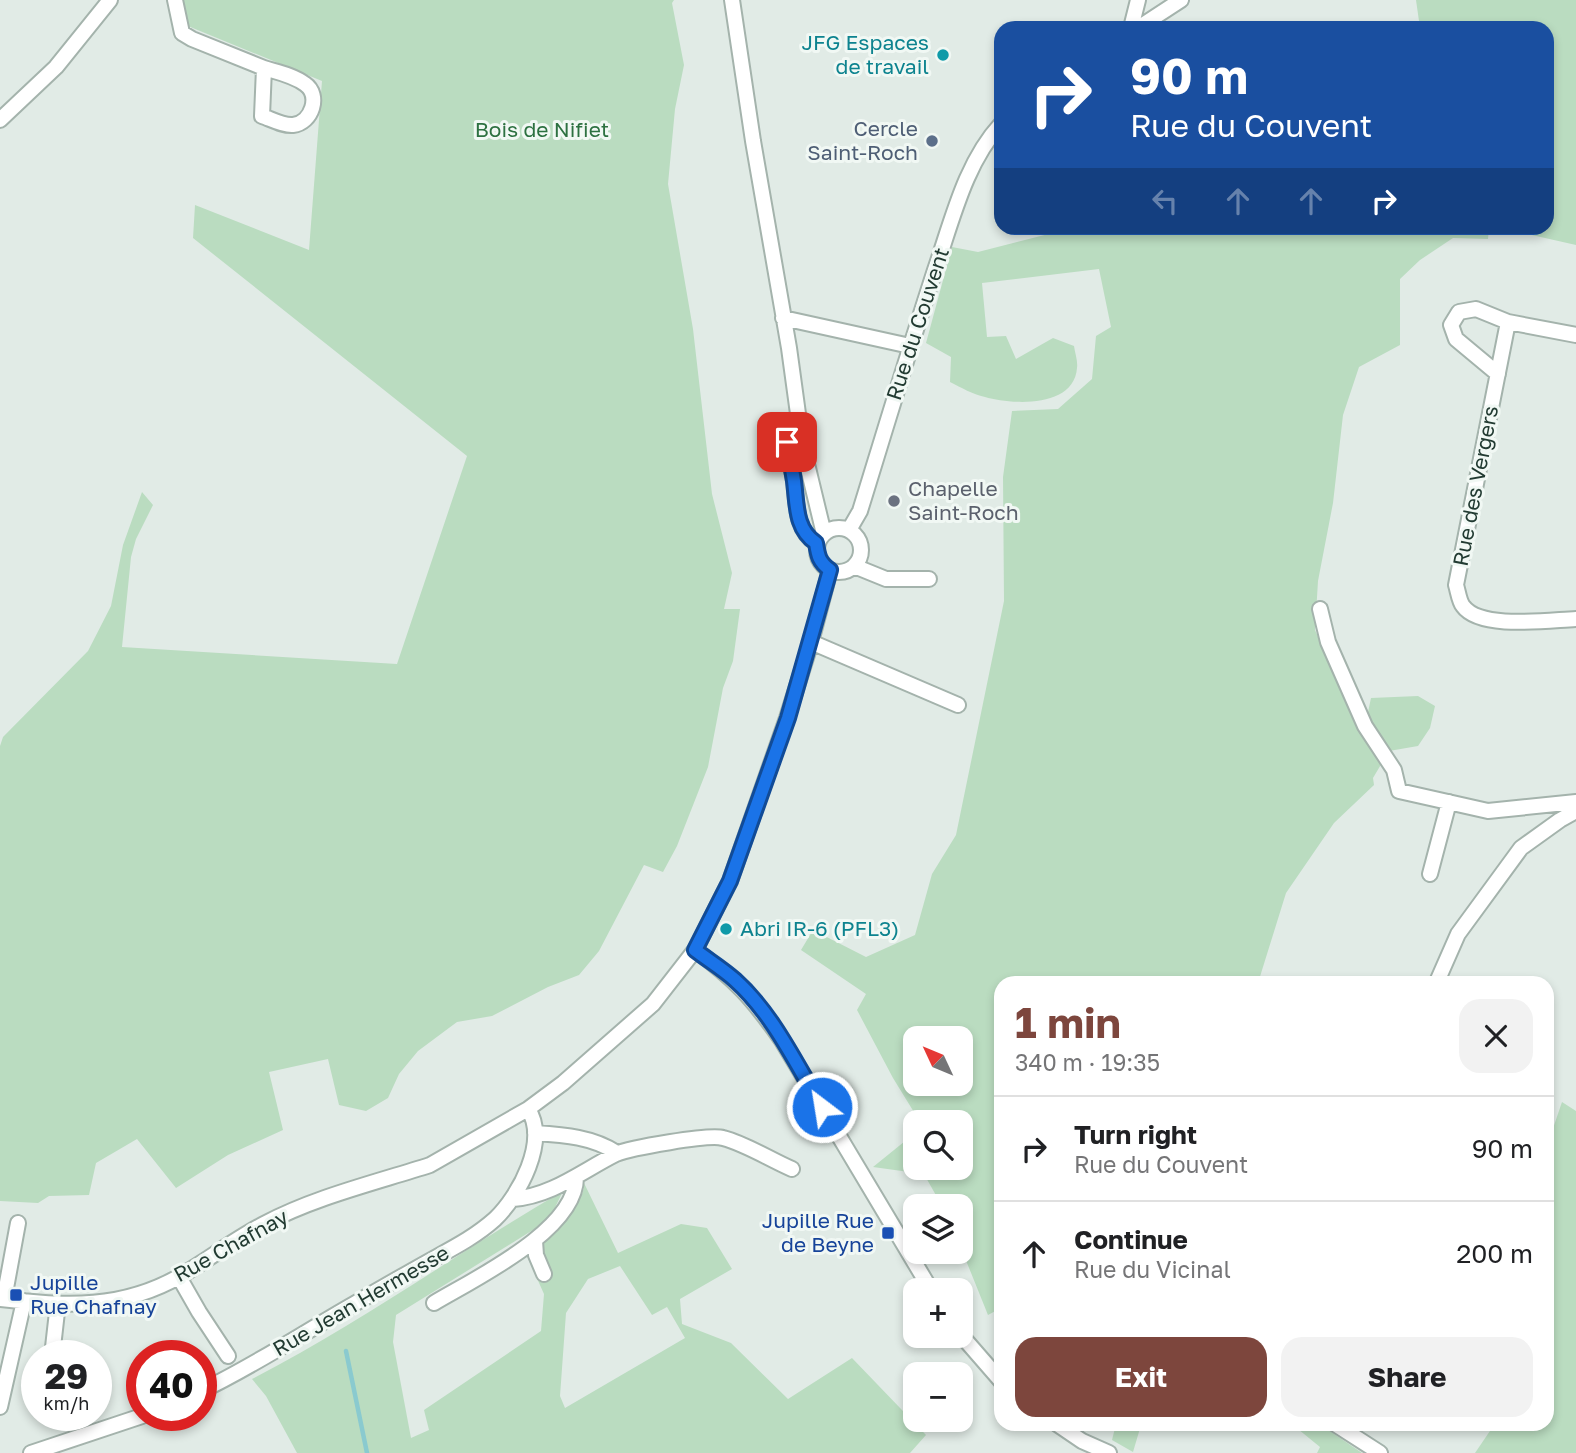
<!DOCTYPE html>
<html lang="en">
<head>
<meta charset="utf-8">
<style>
  :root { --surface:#fff; --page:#f2f2f2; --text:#202124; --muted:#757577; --line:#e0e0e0; --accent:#7d463d }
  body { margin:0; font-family:"Golos Text",sans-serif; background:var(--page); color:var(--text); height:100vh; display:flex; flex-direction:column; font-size:26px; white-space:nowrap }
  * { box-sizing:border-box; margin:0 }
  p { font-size:23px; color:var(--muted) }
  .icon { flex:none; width:38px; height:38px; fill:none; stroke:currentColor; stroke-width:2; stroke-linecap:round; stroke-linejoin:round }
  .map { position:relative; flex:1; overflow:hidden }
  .details { position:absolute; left:994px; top:976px; width:560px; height:455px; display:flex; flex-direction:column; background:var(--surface); border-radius:21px; box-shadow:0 4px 10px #0003 }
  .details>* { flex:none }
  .top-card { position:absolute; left:994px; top:21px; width:560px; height:214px; border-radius:21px; box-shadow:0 4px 10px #0003; background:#1a4fa0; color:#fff; overflow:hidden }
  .needle { width:46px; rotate:314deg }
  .buttons { position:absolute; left:903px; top:1026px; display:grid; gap:14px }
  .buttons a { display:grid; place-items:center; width:70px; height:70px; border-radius:14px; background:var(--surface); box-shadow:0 4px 10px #0003; font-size:35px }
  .speed { position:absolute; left:21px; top:1340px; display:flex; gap:14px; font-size:35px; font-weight:700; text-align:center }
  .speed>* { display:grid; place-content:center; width:91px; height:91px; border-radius:50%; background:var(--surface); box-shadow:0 4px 10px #0003; line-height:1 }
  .speed small { font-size:18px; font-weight:400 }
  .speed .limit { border:10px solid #d22; background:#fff; color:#111 }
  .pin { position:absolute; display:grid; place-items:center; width:60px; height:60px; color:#fff; margin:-30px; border-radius:14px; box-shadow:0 4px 10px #0006 }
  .me { position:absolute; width:77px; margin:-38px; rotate:329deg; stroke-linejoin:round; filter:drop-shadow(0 0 5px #0008) }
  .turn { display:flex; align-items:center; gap:24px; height:147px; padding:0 21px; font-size:32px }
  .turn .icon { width:91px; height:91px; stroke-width:2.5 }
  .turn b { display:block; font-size:49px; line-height:60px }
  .lanes { display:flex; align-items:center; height:66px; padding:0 21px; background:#0003; justify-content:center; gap:35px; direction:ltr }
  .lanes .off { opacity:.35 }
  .round { display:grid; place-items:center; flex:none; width:74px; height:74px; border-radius:21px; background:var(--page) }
  .summary { display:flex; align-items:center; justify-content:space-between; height:119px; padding:0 21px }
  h1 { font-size:42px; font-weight:700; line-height:52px; color:var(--accent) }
  .primary-button { display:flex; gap:14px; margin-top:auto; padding:14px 21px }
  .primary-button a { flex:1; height:80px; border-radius:21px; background:var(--accent); color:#fff; font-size:28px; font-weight:700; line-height:80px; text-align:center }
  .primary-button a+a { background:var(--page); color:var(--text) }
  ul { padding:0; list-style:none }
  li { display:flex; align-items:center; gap:21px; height:105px; padding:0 21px; border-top:2px solid var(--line) }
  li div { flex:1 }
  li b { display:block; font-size:26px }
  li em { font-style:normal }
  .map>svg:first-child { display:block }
  .green { fill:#badcc0; fill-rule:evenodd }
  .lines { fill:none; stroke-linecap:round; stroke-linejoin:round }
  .stream { stroke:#8acacf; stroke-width:4.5 }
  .minor-casing { stroke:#a4b3ac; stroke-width:18 }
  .minor { stroke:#fff; stroke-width:14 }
  .route-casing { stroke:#114b97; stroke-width:18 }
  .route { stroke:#1a73e8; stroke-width:12 }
  .culture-dot { fill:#0f9aa8; stroke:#f1f8f4; stroke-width:2.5 }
  .service-dot { fill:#5c6f8a; stroke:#f1f8f4; stroke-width:2.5 }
  .worship-dot { fill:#6b7280; stroke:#f1f8f4; stroke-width:2.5 }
  .transit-dot { fill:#1a4fb4; stroke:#f1f8f4; stroke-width:2.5 }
  .labels { text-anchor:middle; stroke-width:6; stroke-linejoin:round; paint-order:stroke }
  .culture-label { font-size:21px; fill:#0d838f; stroke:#f1f8f4; text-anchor:end }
  .service-label { font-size:21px; fill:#4e5e75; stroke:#f1f8f4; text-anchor:end }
  .park-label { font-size:21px; fill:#2d7141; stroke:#f1f8f4 }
  .street-label { font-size:21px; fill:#223b32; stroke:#f1f8f4 }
  .worship-label { font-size:21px; fill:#5b616d; stroke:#f1f8f4; text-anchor:start }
  .transit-label { font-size:21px; fill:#164399; stroke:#f1f8f4; text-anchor:end }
</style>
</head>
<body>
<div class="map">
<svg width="1576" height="1453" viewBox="0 0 1576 1453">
  <rect width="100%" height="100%" fill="#e1ebe6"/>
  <path class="green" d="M179,0H674L672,3L684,65L675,109L668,184L693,329L712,494L732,573L724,609H740L733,661L723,688L708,767L677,846L663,872L644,865L599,951L579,975L548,987L492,1016L457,1022L418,1051L399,1074L388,1098L366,1111L339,1105L328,1059L269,1072L283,1130L228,1155L176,1188L137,1139L96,1163L89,1195L49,1196L38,1203L0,1201V746L3,737L88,651L111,606L123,545L142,492L153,505L136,539L131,557L122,647L397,664L467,456L193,238L195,205L309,250L322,81L183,24Z
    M1416,0H1576V245L1500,228H1547V28H1420Z
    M1072,228H1489L1488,239L1453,238L1420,260L1400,279V345L1359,367L1343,415L1333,503L1318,581L1315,630L1353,714L1368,712L1371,698L1418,696L1435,706L1430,728L1418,746L1389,751L1373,778L1374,785L1334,823L1286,893L1258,983L1001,984V1308L988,1315L961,1248V1206H942L920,1167H961V1122H920L893,1078L857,1010L866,994L801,950L813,930L866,957L915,935L932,874L956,835L1004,601L1003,477L1012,411L1058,409L1092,379L1096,336L1111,327L1099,269L982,283L987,337L1006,336L1016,359L1053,338L1074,346C1075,353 1078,361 1077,368C1074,408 1013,405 985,397C972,394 962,388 950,382L951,357L926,343L952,247L978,252ZM915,1038H961V1083H915Z
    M1562,1102L1576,1111V1453H1475L1494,1425L1547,1424V1146Z
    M915,1133V1166L909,1172L873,1167Z
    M584,1183L618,1253L681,1224L707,1228L732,1269L680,1299L682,1324L731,1343L788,1399L852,1358L926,1435L910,1453H297L266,1396L252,1379C360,1323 459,1252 563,1191L549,1220L396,1315L393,1342L411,1438L429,1430L424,1410L541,1331L544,1294L527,1256C543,1241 586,1206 584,1183ZM620,1266L652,1315L667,1307L685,1338L565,1408L560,1396L566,1313L588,1279Z
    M1116,1424L1141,1425L1133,1452L1112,1440Z
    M1293,1425H1321L1362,1453H1317L1320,1447Z"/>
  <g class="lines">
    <path class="stream" d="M346,1351L367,1453"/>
    <defs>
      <path id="minor" d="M175,0L182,33L192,39L264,68L262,116C271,119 283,126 293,125C312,123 321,95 305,84C293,75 277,72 264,68
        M732,0L753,141L789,348L802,443L824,534
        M1131,28L1138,0
        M1138,28L1181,0
        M0,120L56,67L110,0
        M783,318L910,346
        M1576,335L1508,322L1456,585C1458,591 1459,601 1463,606C1480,630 1549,620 1576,619
        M1498,374L1456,339L1451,325L1459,312L1476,309L1508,322
        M787,442C789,455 792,468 794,481C797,504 795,530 816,543
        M817 550a22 22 0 1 1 44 0a22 22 0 1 1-44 0Z
        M849,530L860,511C885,430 909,350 935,270C952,221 965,163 1001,124
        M854,566L886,579H929
        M1320,609L1328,642L1365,726L1394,770L1399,791L1488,811L1576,802
        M811,642L958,705
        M1430,874L1449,802
        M695,950C735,979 753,999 781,1039L931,1290
        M1436,984L1458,934L1521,848L1560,820L1576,811
        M535,1133C565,1135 593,1137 617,1153
        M513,1199C552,1196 582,1171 616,1154C630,1148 709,1134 723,1138C746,1144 769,1159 792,1169
        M535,1241L536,1255L544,1274
        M179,1277L199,1312L228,1356
        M0,1299C67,1306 122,1310 182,1275C209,1259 235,1239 264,1224C315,1197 374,1183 430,1165L528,1109L563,1083L653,1004L695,950L730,881L787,718L811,642L830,570
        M4,1299L18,1223
        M434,1303C474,1279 577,1230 576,1177
        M961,1335L1001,1381
        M52,1356L58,1303
        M201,1391C254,1366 303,1333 354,1304C380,1289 406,1274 433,1259C455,1247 476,1236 495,1219C519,1196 549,1141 528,1109
        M0,1407L24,1301
        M1057,1424L1082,1441L1109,1453
        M1335,1424L1380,1453
        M31,1453L142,1416"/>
    </defs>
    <use href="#minor" class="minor-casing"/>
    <use href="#minor" class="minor"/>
  </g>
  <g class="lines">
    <defs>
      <path id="route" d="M787,442C789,455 792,468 794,481C797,504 795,529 816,543C818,556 819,562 830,570L788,718L730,881L695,950C708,960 723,969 735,980C773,1014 796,1064 822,1107"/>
    </defs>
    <use href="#route" class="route-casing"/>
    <use href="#route" class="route"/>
  </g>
  <g class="culture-dot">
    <circle cx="943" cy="55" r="7"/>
    <circle cx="726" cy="929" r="7"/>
  </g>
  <circle class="service-dot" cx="932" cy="141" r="7"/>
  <circle class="worship-dot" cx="894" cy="501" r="7"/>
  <g class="transit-dot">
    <rect x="881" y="1226" width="14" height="14" rx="3.5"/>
    <rect x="9" y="1288" width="14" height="14" rx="3.5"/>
  </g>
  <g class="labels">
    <g class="culture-label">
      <text x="929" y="50">JFG Espaces<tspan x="929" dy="24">de travail</tspan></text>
      <text x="740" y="936" text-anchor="start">Abri IR-6 (PFL3)</text>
    </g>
    <g class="service-label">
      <text x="918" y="136">Cercle<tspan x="918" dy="24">Saint-Roch</tspan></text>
    </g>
    <g class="park-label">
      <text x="542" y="137">Bois de Nifiet</text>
    </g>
    <g class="street-label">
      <text transform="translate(918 324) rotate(-72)" y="7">Rue du Couvent</text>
      <text transform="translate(1476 486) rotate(-79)" y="7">Rue des Vergers</text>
      <text transform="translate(231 1246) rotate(-29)" y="7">Rue Chafnay</text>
      <text transform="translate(361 1301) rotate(-30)" y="7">Rue Jean Hermesse</text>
    </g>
    <g class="worship-label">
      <text x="908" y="496">Chapelle<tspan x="908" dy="24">Saint-Roch</tspan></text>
    </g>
    <g class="transit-label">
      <text x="874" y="1228">Jupille Rue<tspan x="874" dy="24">de Beyne</tspan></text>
      <text x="30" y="1290" text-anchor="start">Jupille<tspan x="30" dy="24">Rue Chafnay</tspan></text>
    </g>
  </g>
</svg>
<div class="buttons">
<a><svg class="needle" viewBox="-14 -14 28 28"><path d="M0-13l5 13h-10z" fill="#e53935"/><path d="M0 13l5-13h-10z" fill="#757577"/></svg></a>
<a><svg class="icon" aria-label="search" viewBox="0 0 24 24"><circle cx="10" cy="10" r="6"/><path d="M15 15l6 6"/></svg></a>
<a><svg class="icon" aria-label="layers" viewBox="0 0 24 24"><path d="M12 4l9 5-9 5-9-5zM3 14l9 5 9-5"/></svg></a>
<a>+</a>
<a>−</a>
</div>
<div class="speed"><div>29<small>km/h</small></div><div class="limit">40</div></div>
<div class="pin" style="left:787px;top:442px;background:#d93025"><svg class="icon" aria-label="arrive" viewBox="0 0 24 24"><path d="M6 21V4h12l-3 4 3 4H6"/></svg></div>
<svg class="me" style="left:822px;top:1107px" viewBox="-20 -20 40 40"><circle r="17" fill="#1a73e8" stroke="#fff" stroke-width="3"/><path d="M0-11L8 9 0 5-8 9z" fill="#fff"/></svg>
<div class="top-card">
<div class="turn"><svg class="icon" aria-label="right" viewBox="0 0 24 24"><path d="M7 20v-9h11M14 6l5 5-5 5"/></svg><div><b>90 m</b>Rue du Couvent</div></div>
<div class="lanes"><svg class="icon off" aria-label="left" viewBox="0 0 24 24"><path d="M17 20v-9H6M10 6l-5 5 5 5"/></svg><svg class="icon off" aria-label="ahead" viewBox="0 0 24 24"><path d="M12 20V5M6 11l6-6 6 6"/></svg><svg class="icon off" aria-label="ahead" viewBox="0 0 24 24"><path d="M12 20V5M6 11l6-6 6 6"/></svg><svg class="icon" aria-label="right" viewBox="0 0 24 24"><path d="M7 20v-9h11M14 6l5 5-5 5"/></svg></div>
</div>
<section class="details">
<div class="summary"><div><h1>1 min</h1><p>340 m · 19:35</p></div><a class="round"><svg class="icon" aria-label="close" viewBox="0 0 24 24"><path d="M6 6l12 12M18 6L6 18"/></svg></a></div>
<ul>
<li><svg class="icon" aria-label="right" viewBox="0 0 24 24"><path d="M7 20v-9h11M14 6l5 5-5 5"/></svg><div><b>Turn right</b><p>Rue du Couvent</p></div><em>90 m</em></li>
<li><svg class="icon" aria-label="ahead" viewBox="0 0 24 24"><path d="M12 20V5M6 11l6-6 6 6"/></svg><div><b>Continue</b><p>Rue du Vicinal</p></div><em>200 m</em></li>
</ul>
<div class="primary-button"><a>Exit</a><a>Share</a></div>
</section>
</div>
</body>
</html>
